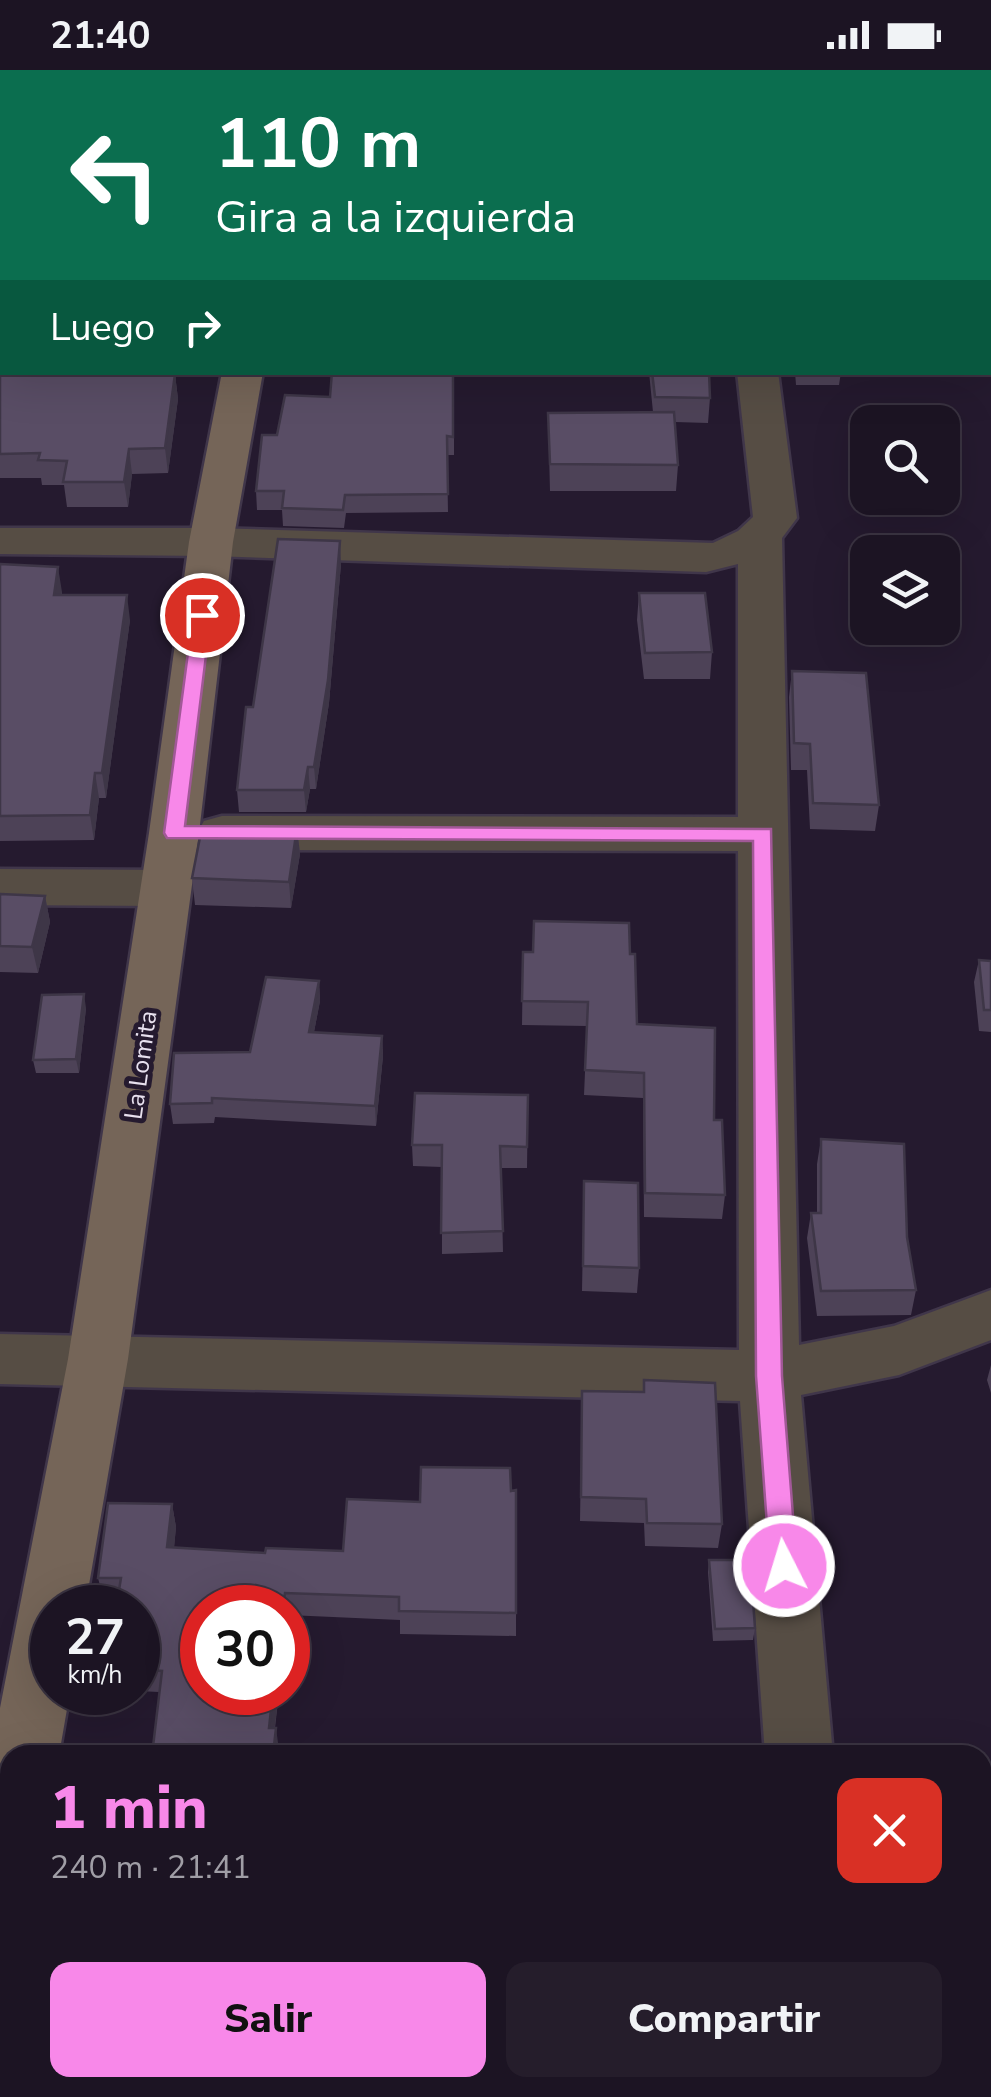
<!DOCTYPE html>
<html lang="es">
<head>
<meta charset="utf-8">
<style>
  :root { --surface:#1c1423; --page:#251d2b; --text:#f1f3f6; --muted:#a09ea6; --line:#3a3341; --accent:#f888e9 }
  body { margin:0; font-family:"Nunito Sans",sans-serif; background:var(--page); color:var(--text); height:100vh; display:flex; flex-direction:column; font-size:38px; white-space:nowrap }
  * { box-sizing:border-box; margin:0 }
  p { font-size:32px; color:var(--muted) }
  .icon { flex:none; width:55px; height:55px; fill:none; stroke:currentColor; stroke-width:2; stroke-linecap:round; stroke-linejoin:round }
  .map { position:relative; flex:1; overflow:hidden }
  .drawer { position:absolute; left:0px; top:1675px; width:992px; height:352px; display:flex; flex-direction:column; background:var(--surface); border-radius:30px 30px 0 0; box-shadow:0 10px 40px #0002,0 0 0 2px var(--line) }
  .drawer>* { flex:none }
  .top-card { position:absolute; left:0px; top:0px; width:992px; height:305px; box-shadow:0 10px 40px #0002,0 0 0 2px var(--line); background:#0b6e4f; color:#fff; overflow:hidden }
  .tools { position:absolute; left:850px; top:335px; display:grid; gap:20px }
  .tools a { display:grid; place-items:center; width:110px; height:110px; border-radius:20px; background:var(--surface); box-shadow:0 10px 40px #0002,0 0 0 2px var(--line); font-size:50px }
  .speed { position:absolute; left:30px; top:1515px; display:flex; gap:20px; font-size:50px; font-weight:700; text-align:center }
  .speed>* { display:grid; place-content:center; width:130px; height:130px; border-radius:50%; background:var(--surface); box-shadow:0 10px 40px #0002,0 0 0 2px var(--line); line-height:1 }
  .speed small { font-size:25px; font-weight:400 }
  .speed .limit { border:15px solid #d22; background:#fff; color:#111 }
  .pin { position:absolute; display:grid; place-items:center; width:85px; height:85px; color:#fff; margin:-42px; border:5px solid #fff; border-radius:50%; box-shadow:0 2px 10px #0007 }
  .me { position:absolute; width:110px; margin:-55px; rotate:355deg; stroke-linejoin:round; filter:drop-shadow(0 0 8px #0008) }
  .turn { display:flex; align-items:center; gap:35px; height:210px; padding:0 50px; font-size:45px }
  .turn .icon { width:130px; height:130px; stroke-width:2.5 }
  .turn b { display:block; font-size:70px; line-height:85px }
  .then { display:flex; align-items:center; height:95px; padding:0 50px; background:#0003; gap:20px; font-size:38px }
  .round { display:grid; place-items:center; flex:none; width:105px; height:105px; border-radius:20px; background:var(--page) }
  .head { display:flex; align-items:center; justify-content:space-between; height:170px; padding:0 50px }
  h1 { font-size:60px; font-weight:800; line-height:75px; color:var(--accent) }
  .primary-button { display:flex; gap:20px; margin-top:auto; padding:20px 50px }
  .primary-button a { flex:1; height:115px; border-radius:20px; background:var(--accent); color:#111; font-size:40px; font-weight:800; line-height:115px; text-align:center }
  .primary-button a+a { background:var(--page); color:var(--text) }
  .status { display:flex; justify-content:space-between; align-items:center; height:70px; padding:0 50px; background:var(--surface); direction:ltr }
  .status svg { height:28px; fill:currentColor }
  .map>svg:first-child { display:block }
  .lines { fill:none; stroke-linecap:round; stroke-linejoin:round }
  .street-casing { stroke:#40364a; stroke-width:5 }
  .secondary-casing { stroke:#40364a; stroke-width:5 }
  .street { fill:#564d44; fill-rule:evenodd }
  .secondary { fill:#756558; fill-rule:evenodd }
  .wall { fill:#4d4257 }
  .shaded-wall { fill:#3e3647 }
  .building { fill:#594d65; stroke:#3e3647; stroke-width:2.5 }
  .route { fill:#f888e9; stroke:#a15897; stroke-width:2.5 }
  .labels { text-anchor:middle; stroke-width:10; stroke-linejoin:round; paint-order:stroke }
  .street-label { font-size:25px; fill:#e8e1ef; stroke:#251a2f }
</style>
</head>
<body>
<div class="status"><b>21:40</b><svg viewBox="0 0 49 12"><path d="M0 12V9h3v3zM5 12V6h3v6zM10 12V3h3v9zM15 12V0h3v12zM26 1h20v11H26zM47 4h2v5h-2z"/></svg></div>
<div class="map">
<svg width="991" height="2027" viewBox="0 0 991 2027">
  <rect width="100%" height="100%" fill="#251a2f"/>
  <g class="lines">
    <defs>
      <path id="street" d="M737,302H778L797,448L782,468L799,1275L894,1256L991,1220V1270L899,1305L801,1325L833,1685H765L740,1331L0,1314V1264L739,1280L738,781L222,780L204,775L197,763L204,751L222,746L738,747V494L706,502L211,486L0,484V458H211L713,473L738,461L753,447Z
        M0,799L165,800L183,805L191,818L183,831L165,836L0,835Z
        M788,2018H862L863,2027H789Z"/>
      <path id="secondary" d="M274,0H310V2H275Z
        M222,302H263L233,472L199,763L128,1289L85,1538H52V1622H70L59,1685H10V1711L0,1706V1638L68,1289L149,763L189,472Z
        M10,1735V1853L0,1857V1739Z"/>
    </defs>
    <use href="#street" class="street-casing"/>
    <use href="#secondary" class="secondary-casing"/>
    <use href="#street" class="street"/>
    <use href="#secondary" class="secondary"/>
  </g>
  <path class="wall" d="M0,0L2,2V302H160V304H175L178,329L168,403L132,404L128,437H67L64,415H42L41,408H0V195H2V191L0,193Z
    M454,302V385H447L448,442L346,443L344,458L283,456L282,440H257L256,421L277,365L330,327Z
    M649,302H709L710,328L708,353L675,352L678,395L676,421H550L548,343L653,342Z
    M795,302H841L839,315H796Z
    M0,494L62,522V525L130,550L106,728H99L94,770L0,771Z
    M341,494L329,633L316,719H310L306,742H239L237,720L253,637Z
    M639,523L712,582L710,609H644L637,550Z
    M792,601L879,735L875,761L810,759L807,700H791L789,627Z
    M297,758L300,784L291,838L195,835L192,808Z
    M0,824L45,826L50,852L38,903L0,902Z
    M523,882L630,884L637,954L714,1050L725,1125L722,1149L644,1147L643,1028L584,1025L587,956L522,955Z
    M979,890L991,891V962L979,961L974,912Z
    M319,911L320,931L314,962L382,966L383,986L376,1056L215,1047L214,1053L173,1054L170,1034L250,982Z
    M86,938L79,1003H36L33,990Z
    M528,1025L527,1098H501L503,1182L442,1184V1097L413,1096L412,1075Z
    M821,1069L907,1167L916,1220L911,1245L817,1246L807,1168L811,1143H817V1094Z
    M584,1111L639,1198L637,1223L582,1221Z
    M991,1295V1323L987,1310Z
    M644,1310L722,1454L718,1478L645,1476L644,1453L580,1451L582,1321L643,1322Z
    M516,1420V1566L400,1564V1550L288,1545V1550V1538H202L279,1622L275,1658L278,1685H152L159,1622L138,1621V1538L117,1531H104L98,1508L172,1434L176,1457L174,1477L265,1483L343,1481L420,1432Z
    M709,1490L755,1558L753,1570L713,1571L708,1502Z"/>
  <path class="shaded-wall" d="M175,304L178,329L168,403L165,378Z
    M129,379L132,404L128,437L124,412Z
    M340,471L341,494L329,633L316,719L314,697Z
    M58,497L62,522L58,550L54,525Z
    M127,525L130,550L106,728L102,703Z
    M308,697L310,719L306,742L304,720Z
    M95,703L99,728L94,770L90,745Z
    M297,758L300,784L291,838L289,812Z
    M45,826L50,852L38,903L32,877Z
    M319,911L320,931L310,982L309,962Z
    M84,924L86,938L79,1003L76,989Z
    M382,966L383,986L376,1056L375,1036Z
    M172,1434L176,1457L172,1500L167,1477Z
    M273,1622H279L272,1679L269,1658Z
    M276,1658L279,1680L278,1685H273Z"/>
  <path class="building" d="M0,0H87L160,2H2V302H153L152,304H175L165,378L129,379L124,412H63L67,391L38,390L40,383L0,384V195H2V171L0,169Z
    M305,0H660V2H305Z
    M763,0H813V2H764Z
    M332,302H453V367L447,366L448,424L345,425L343,440L282,438L284,421H256L262,365H277L285,325L330,327Z
    M652,302H709L710,328L655,327Z
    M674,342L678,395L550,394L548,343Z
    M278,469L340,471L328,610L314,697H308L304,720H237L246,637H253Z
    M0,494L58,497L54,525H127L102,703H95L90,745L0,746Z
    M639,523H705L712,582L645,583Z
    M792,601L866,603L879,735L813,733L810,674L794,673Z
    M202,757L297,758L289,812L192,808Z
    M0,824L45,826L32,877L0,876Z
    M534,851L629,853L630,884H635L637,954L715,958L714,1050H722L725,1125L645,1123L644,1003L585,1000L588,932L522,931L523,882H533Z
    M979,890L991,891V940H984Z
    M266,907L319,911L309,962L382,966L375,1036L212,1028V1033L170,1034L174,983L250,982Z
    M84,924L76,989L33,990L42,925Z
    M415,1023L528,1025L527,1077L500,1076L503,1161L441,1163L442,1075H412Z
    M821,1069L904,1074L907,1167L916,1220L821,1221L811,1143H821Z
    M584,1111L638,1113L639,1198L583,1196Z
    M644,1310L715,1313L722,1454L647,1453L646,1429L581,1427L582,1321L644,1322Z
    M421,1397L510,1398L511,1421L516,1420V1543L399,1541V1527L285,1523L283,1538H202V1622H273L269,1658H276L273,1685H152L162,1601L138,1599V1538H116L121,1508H98L108,1433L172,1434L167,1477L265,1483L266,1478L343,1481L347,1429L420,1432Z
    M709,1490H750L755,1558L715,1559Z
    M580,2018H742L779,2021V2027H580Z"/>
  <path class="route" d="M202,539L211,545L185,756L771,759L782,1306L797,1496L793,1504L784,1507L774,1504L770,1496L756,1306L753,771L167,768L164,763L193,545Z"/>
  <g class="labels">
    <g class="street-label">
      <text transform="translate(140 995) rotate(-82)" y="9">La Lomita</text>
    </g>
  </g>
</svg>
<div class="tools">
<a><svg class="icon" aria-label="search" viewBox="0 0 24 24"><circle cx="10" cy="10" r="6"/><path d="M15 15l6 6"/></svg></a>
<a><svg class="icon" aria-label="layers" viewBox="0 0 24 24"><path d="M12 4l9 5-9 5-9-5zM3 14l9 5 9-5"/></svg></a>
</div>
<div class="speed"><div>27<small>km/h</small></div><div class="limit">30</div></div>
<div class="pin" style="left:202px;top:545px;background:#d93025"><svg class="icon" aria-label="arrive" viewBox="0 0 24 24"><path d="M6 21V4h12l-3 4 3 4H6"/></svg></div>
<svg class="me" style="left:784px;top:1496px" viewBox="-20 -20 40 40"><circle r="17" fill="#f888e9" stroke="#fff" stroke-width="3"/><path d="M0-11L8 9 0 5-8 9z" fill="#fff"/></svg>
<div class="top-card">
<div class="turn"><svg class="icon" aria-label="left" viewBox="0 0 24 24"><path d="M17 20v-9H6M10 6l-5 5 5 5"/></svg><div><b>110 m</b>Gira a la izquierda</div></div>
<div class="then">Luego<svg class="icon" aria-label="right" viewBox="0 0 24 24"><path d="M7 20v-9h11M14 6l5 5-5 5"/></svg></div>
</div>
<section class="drawer">
<div class="head"><div><h1>1 min</h1><p>240 m · 21:41</p></div><a class="round" style="background:#d93025;color:#fff"><svg class="icon" aria-label="close" viewBox="0 0 24 24"><path d="M6 6l12 12M18 6L6 18"/></svg></a></div>
<div class="primary-button"><a>Salir</a><a>Compartir</a></div>
</section>
</div>
</body>
</html>
